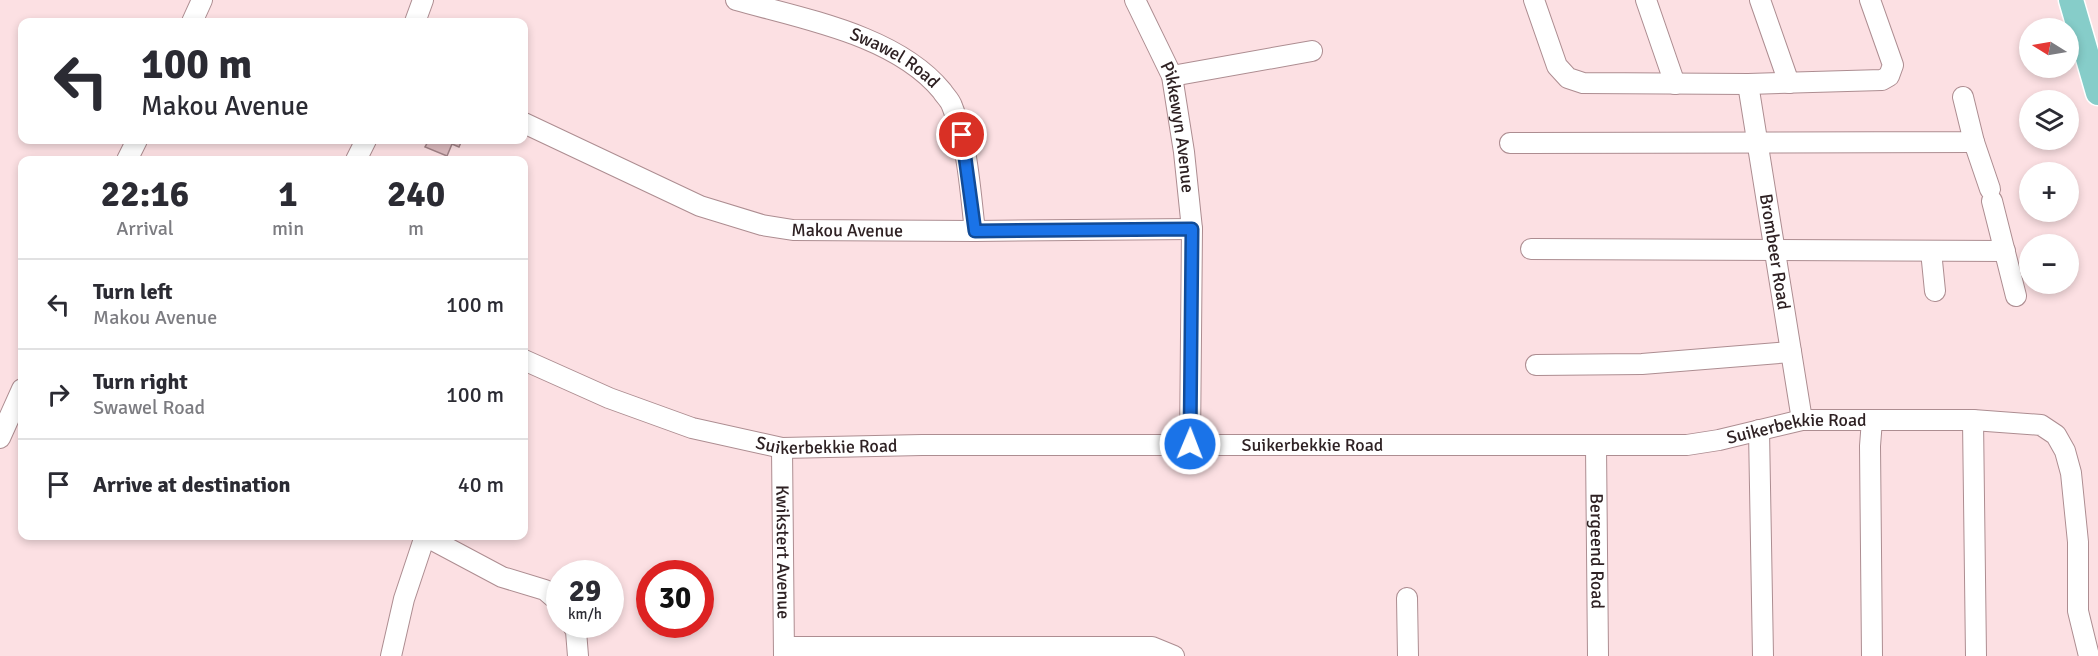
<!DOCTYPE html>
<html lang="en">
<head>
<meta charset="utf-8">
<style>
  :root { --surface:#fff; --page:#f7f7f7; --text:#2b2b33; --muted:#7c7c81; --line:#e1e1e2 }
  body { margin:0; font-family:Signika,sans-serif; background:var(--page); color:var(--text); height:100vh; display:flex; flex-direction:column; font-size:22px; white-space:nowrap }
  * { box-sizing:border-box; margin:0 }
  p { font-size:20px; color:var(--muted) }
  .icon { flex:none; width:33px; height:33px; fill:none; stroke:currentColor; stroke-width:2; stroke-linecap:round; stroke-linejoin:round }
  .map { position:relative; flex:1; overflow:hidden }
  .sheet { position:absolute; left:18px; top:156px; width:510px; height:384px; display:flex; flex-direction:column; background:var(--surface); border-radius:12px; box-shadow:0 3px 9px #0003 }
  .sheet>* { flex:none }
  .guide { position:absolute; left:18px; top:18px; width:510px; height:126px; border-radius:12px; box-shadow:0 3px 9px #0003; background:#fff; color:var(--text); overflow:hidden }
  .needle { width:39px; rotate:281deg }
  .controls { position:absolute; left:2019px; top:18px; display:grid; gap:12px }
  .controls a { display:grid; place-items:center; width:60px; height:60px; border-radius:50%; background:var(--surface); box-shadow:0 3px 9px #0003; font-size:30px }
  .speed { position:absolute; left:546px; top:560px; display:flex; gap:12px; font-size:30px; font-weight:700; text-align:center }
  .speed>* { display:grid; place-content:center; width:78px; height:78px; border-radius:50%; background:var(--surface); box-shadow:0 3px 9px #0003; line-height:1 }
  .speed small { font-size:15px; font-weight:400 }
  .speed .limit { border:9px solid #d22; background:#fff; color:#111 }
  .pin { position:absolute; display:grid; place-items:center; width:51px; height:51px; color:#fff; margin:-26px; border:3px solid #fff; border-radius:50%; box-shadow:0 2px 6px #0007 }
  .me { position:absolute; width:66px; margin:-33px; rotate:1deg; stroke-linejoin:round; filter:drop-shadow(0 0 4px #0008) }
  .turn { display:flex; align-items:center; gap:21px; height:126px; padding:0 24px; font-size:27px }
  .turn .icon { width:78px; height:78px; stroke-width:2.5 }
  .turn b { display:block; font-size:42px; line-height:51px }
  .eta { display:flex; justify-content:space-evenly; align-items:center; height:102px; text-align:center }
  .eta b { font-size:36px; font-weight:800; line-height:42px }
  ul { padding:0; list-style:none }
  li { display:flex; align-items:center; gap:18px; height:90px; padding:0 24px; border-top:2px solid var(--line) }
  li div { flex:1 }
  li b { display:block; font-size:22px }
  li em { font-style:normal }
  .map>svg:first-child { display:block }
  .building { fill:#ddbbbf; stroke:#a18286; stroke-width:1.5 }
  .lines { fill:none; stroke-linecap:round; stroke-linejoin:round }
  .minor-casing { stroke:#ad8d91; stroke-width:22 }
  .major-casing { stroke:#fff; stroke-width:27 }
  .minor { stroke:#fff; stroke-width:20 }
  .major { stroke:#86cdc9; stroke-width:24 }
  .route-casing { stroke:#114b97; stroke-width:15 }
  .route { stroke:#1a73e8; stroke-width:10 }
  .labels { text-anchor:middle; stroke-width:4.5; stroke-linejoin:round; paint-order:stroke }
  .street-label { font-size:18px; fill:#2e2123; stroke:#fce0e3 }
</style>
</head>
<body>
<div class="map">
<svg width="2098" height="656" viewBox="0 0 2098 656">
  <rect width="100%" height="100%" fill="#fce0e3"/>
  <path class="building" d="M429,140H462L459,147L452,144L447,156L425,147Z"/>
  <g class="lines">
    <defs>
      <g id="minor">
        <path id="s1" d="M736,0C803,19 896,35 942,91C945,96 950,100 952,106C968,145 970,190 975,231"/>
        <path id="s2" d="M1135,0L1172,76L1184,152L1192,229L1190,444"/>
        <path d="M1534,0L1557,66L1568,78L1583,83L1748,84L1882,80L1889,76L1893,65L1870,0"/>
        <path d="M1646,0L1675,84"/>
        <path d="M1760,0L1789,83"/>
        <path d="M192,22L202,0"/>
        <path d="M415,22L423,0"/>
        <path d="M1172,76L1312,51"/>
        <path id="s3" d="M1748,84L1802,420"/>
        <path id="s4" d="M524,123L700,206L762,225L793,230L975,231L1192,229"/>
        <path d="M1974,142L1990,189"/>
        <path d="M1510,143L1974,142L1963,97"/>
        <path d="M127,160L137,140"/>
        <path d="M356,160L366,140"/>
        <path d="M1992,201L2016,296"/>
        <path d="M1531,249L2005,251"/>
        <path d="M1931,251L1935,291"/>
        <path id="s5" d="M524,360L609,398L692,428L782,448L922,445H1687L1719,440L1802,420H1973L2041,425L2056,435L2065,451L2071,473L2078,542V611L2089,656"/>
        <path d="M1536,365L1642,364L1791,352"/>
        <path d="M1872,420L1870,446L1872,656"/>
        <path d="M1973,420L1976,656"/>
        <path d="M1759,430L1763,656"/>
        <path d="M0,438L22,389"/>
        <path id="s6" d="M1596,446L1598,656"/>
        <path id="s7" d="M782,448L784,656"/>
        <path d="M425,536L502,577L545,590L560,603"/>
        <path d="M1407,598L1408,656"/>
        <path d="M572,624L576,631L578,656"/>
        <path d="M784,647H1152L1174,656"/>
        <path d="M391,656L404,599L425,536"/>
      </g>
      <path id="major" d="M2071,0L2098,93"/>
    </defs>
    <use href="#minor" class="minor-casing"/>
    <use href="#major" class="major-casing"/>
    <use href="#minor" class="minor"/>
    <use href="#major" class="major"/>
  </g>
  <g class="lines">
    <defs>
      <path id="route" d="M962,135L975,231L1192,229L1190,444"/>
    </defs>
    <use href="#route" class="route-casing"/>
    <use href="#route" class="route"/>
  </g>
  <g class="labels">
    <g class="street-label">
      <text dy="6" stroke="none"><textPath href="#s1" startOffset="170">Swawel Road</textPath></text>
      <text dy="6" stroke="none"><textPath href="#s2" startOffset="136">Pikkewyn Avenue</textPath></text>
      <text dy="6" stroke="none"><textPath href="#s4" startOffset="345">Makou Avenue</textPath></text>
      <text dy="6" stroke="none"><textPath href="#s3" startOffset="170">Brombeer Road</textPath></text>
      <text dy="6" stroke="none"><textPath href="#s5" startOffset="1290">Suikerbekkie Road</textPath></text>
      <text dy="6" stroke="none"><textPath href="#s5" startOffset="318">Suikerbekkie Road</textPath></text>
      <text dy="6" stroke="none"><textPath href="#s5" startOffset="804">Suikerbekkie Road</textPath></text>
      <text dy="6" stroke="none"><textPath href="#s6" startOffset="105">Bergeend Road</textPath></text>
      <text dy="6" stroke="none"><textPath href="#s7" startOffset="104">Kwikstert Avenue</textPath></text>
    </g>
  </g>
</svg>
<div class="controls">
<a><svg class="needle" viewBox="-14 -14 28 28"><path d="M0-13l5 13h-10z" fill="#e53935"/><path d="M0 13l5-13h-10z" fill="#7c7c81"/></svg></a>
<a><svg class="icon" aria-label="layers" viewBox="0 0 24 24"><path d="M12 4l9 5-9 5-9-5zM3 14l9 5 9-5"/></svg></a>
<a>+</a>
<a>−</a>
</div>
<div class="speed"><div>29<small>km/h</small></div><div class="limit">30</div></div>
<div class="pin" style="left:962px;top:135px;background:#d93025"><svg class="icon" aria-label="arrive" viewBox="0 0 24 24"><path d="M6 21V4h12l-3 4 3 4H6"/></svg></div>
<svg class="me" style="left:1190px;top:444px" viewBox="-20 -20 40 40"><circle r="17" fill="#1a73e8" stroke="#fff" stroke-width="3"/><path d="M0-11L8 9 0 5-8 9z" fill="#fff"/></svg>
<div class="guide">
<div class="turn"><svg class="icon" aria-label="left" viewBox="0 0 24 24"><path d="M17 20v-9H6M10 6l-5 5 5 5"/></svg><div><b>100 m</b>Makou Avenue</div></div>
</div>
<section class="sheet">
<div class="eta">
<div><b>22:16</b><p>Arrival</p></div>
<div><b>1</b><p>min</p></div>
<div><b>240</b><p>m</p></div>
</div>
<ul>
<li><svg class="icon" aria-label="left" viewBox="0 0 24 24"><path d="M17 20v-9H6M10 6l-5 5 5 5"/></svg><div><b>Turn left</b><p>Makou Avenue</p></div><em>100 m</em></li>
<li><svg class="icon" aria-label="right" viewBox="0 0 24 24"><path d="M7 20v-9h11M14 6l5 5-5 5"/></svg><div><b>Turn right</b><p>Swawel Road</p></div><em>100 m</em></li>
<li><svg class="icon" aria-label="arrive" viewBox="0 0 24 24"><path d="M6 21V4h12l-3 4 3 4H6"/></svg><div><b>Arrive at destination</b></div><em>40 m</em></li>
</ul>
</section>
</div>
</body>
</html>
